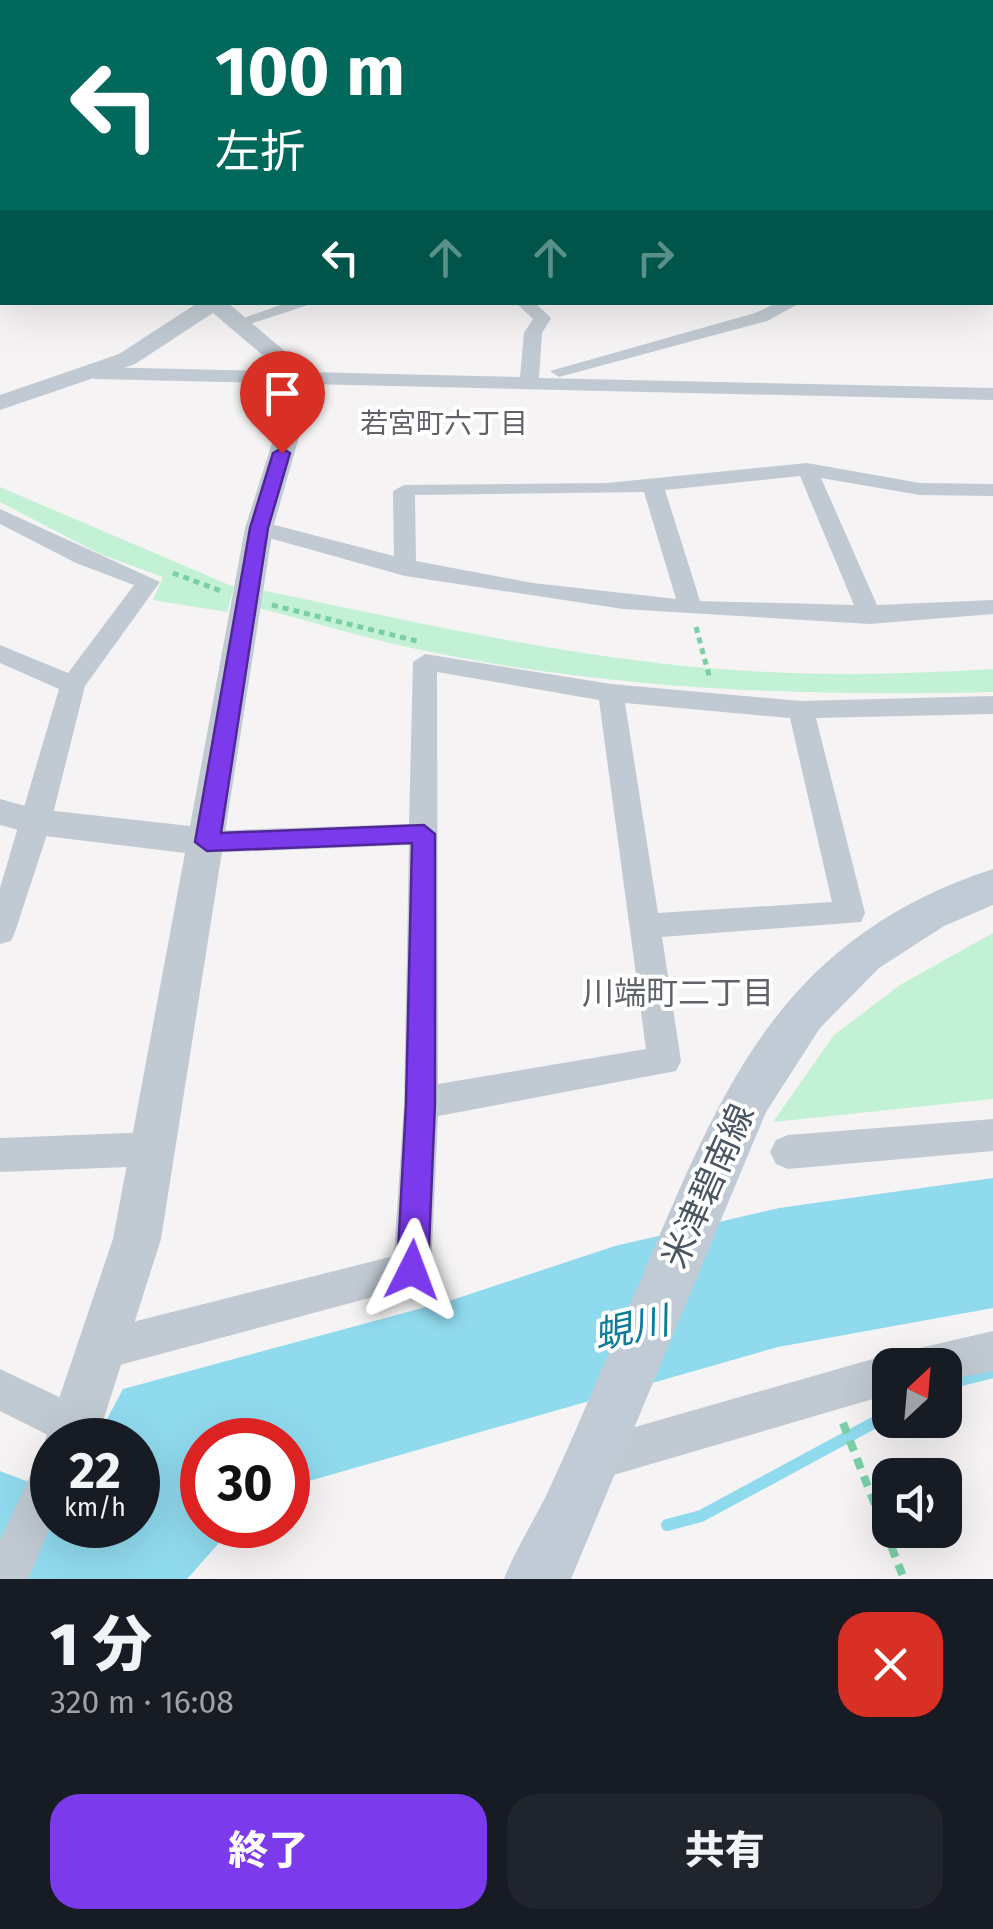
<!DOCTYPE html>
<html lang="ja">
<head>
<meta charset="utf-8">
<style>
  :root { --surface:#171b24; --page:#20242c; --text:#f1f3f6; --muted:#9ea1a6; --accent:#7c3aed }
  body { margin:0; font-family:"Fira Sans","Noto Sans JP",sans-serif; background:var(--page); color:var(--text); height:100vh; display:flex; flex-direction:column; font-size:38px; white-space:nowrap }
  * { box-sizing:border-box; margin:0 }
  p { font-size:32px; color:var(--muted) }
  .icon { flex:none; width:55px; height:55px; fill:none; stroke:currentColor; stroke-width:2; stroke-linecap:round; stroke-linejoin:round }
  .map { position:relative; height:1579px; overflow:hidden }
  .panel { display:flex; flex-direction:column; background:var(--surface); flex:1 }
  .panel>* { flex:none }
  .guide { position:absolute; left:0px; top:0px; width:995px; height:305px; box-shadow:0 10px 40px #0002; background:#00695c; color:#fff; overflow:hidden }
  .needle { width:65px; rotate:26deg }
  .controls { position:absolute; left:872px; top:1348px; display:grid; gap:20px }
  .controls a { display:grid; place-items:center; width:90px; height:90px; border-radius:20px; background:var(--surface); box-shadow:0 10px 40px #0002; font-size:50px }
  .speed { position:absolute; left:30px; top:1418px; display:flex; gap:20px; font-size:50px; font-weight:700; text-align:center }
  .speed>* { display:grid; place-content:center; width:130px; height:130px; border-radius:50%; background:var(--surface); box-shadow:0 10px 40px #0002; line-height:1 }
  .speed small { font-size:25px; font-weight:400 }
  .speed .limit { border:15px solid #d22; background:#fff; color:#111 }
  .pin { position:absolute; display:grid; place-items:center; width:85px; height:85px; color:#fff; margin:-102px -42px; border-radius:50% 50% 50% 0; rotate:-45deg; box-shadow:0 0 10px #0007 }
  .pin .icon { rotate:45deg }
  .me { position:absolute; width:110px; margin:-55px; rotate:3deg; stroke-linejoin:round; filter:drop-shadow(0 0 8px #0008) }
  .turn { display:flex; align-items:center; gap:35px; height:210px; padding:0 50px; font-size:45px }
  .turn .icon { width:130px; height:130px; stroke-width:2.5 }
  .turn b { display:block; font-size:70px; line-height:85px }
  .lanes { display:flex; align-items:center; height:95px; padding:0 50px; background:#0003; justify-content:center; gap:50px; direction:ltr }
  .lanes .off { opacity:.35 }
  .round { display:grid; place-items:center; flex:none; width:105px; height:105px; border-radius:30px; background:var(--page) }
  .headline { display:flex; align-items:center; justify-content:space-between; height:170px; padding:0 50px }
  h1 { font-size:60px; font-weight:800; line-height:75px }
  .primary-button { display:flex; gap:20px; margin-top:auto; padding:20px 50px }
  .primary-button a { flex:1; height:115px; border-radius:30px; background:var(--accent); color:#fff; font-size:40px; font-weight:800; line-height:115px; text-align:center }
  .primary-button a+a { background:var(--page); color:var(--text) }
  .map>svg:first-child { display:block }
  .green { fill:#c3f1d5 }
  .water { fill:#90daee }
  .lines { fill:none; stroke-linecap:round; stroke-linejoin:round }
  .stream { stroke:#90daee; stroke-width:12 }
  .path-far1 { stroke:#7ad0a6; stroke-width:5; stroke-dasharray:6 5; stroke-linecap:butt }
  .path { stroke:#7ad0a6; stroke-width:8; stroke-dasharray:11 8; stroke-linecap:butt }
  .minor { fill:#c1cad2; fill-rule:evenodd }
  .tertiary { fill:#c1cad2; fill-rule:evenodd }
  .secondary { fill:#c1cbd6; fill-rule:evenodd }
  .primary { fill:#b3c2d1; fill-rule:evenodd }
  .route { fill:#7c3aed; stroke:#51269a; stroke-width:2.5 }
  .labels { text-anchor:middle; stroke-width:8; stroke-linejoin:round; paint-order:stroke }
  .far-neighbourhood-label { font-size:28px; fill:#5f6368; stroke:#fff }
  .neighbourhood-label { font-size:32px; fill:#5f6368; stroke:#fff }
  .near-street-label { font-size:35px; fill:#4a5661; stroke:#fff }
  .near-water-label { font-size:38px; font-style:italic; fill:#0c7c9b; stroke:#fff }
</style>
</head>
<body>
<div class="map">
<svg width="993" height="1579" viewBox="0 0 993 1579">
  <rect width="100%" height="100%" fill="#f5f3f3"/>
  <path class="green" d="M0,487L234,587L227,612L153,600L163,577L100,554L0,502Z
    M261,590C412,621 564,657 719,669C810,676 902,675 993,669V692C796,697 601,689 407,647C358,636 309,621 259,608Z
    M993,933V1099L773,1122L834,1035L900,985Z"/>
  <path class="water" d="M993,1178V1308L778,1347L288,1487V1440H202V1525H235L187,1579H0V1471L29,1482L52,1470V1525H138V1440H96L123,1389L452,1300L615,1246L779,1208Z"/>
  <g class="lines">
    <path class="stream" d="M945,1384L993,1372
      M667,1525L701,1516L890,1414"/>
    <path class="path-far1" d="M173,573L221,591
      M272,605L421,642
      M696,627L710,679"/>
    <path class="path" d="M843,1423L904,1579"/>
    <path class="minor" d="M1,0H19L2,5Z
      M326,0H337L338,2H328Z
      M992,105H993V113H992Z
      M0,121L2,122V130L0,129Z
      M992,189H993V197H992Z
      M992,234H993V244H992Z
      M289,302H317L241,327L232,322Z
      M515,302H534L551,318L542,333L539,378L993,388V400L95,379L86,373L95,367L520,377L524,333L533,319Z
      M779,302H802L767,321L559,377L550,371L755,313Z
      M807,463L920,483L993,484V496L920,495L821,478L877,605L993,600V614L870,624L623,609L405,576L251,533L248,528L259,521L394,556L393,491L404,485L607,483ZM800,476L854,605L700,601L665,490ZM644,492L676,599L533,583L416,561L415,495Z
      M0,509L160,582L85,686L51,822L15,932L11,941L0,944V888L59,689L0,663V645L68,673L134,585L76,563L0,524Z
      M425,654L611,684L801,701L993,696V714L816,718L865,913L861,922L662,937L681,1061L676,1071L438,1116L431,1270L425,1283L101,1370L87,1364L81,1350L87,1336L101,1330L394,1256L404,1103L409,845L207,853L197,850L193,842L197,834L207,831L409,824L413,662ZM437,672L599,700L646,1049L438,1084ZM625,703L790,718L832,902L658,913Z
      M993,1119V1151L788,1169L776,1164L770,1152L776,1140L788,1135Z
      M153,1132L165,1137L171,1149L165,1161L153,1166L0,1172V1138Z
      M993,1331V1371L945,1380V1365H890V1394L593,1481L578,1475L572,1460L578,1445L593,1439L890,1354L903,1359L907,1351Z
      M0,1369L93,1413L99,1428L94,1440H58L0,1411Z
      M52,1455V1523L28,1579H0V1540L37,1461Z"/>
    <path class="tertiary" d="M498,0H516L518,2H500Z
      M2,230V242L0,243V231Z
      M199,302H227L316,378L273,528L161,1239L97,1440H52V1459L45,1440L113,1239L185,853L37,835L0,825V799L37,809L190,826L245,528L292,380L213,313L135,364L0,410V395L119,354Z"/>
    <path class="secondary" d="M992,17H993V27H992Z
      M993,869V905L944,926L879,968L820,1028L766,1112L571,1579H504C515,1551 531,1525 545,1498C572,1441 596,1382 621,1325C712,1120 758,946 993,869Z"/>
    <path class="primary" d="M712,0H738L740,2H714Z
      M992,50H993V62H992Z"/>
  </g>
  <path class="route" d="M282,448L290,453L268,528L221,833L424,825L435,834V1104L428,1270L423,1281L412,1286L401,1281L397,1270L406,1104L412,843L207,851L195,842L250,528L273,453Z"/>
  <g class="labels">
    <g class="far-neighbourhood-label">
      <text x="444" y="433">若宮町六丁目</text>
    </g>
    <g class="neighbourhood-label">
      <text x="678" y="1004">川端町二丁目</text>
    </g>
    <g class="near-street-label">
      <text transform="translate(708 1186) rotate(-66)" y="12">米津碧南線</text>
    </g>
    <g class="near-water-label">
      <text transform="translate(631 1328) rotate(-13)" y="13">蜆川</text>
    </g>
  </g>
</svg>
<div class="controls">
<a><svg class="needle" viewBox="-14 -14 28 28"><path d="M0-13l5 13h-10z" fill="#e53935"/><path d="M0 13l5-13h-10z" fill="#9ea1a6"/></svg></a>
<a><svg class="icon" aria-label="sound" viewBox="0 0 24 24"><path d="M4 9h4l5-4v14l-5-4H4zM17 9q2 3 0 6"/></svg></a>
</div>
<div class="speed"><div>22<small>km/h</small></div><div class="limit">30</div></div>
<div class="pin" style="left:282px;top:453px;background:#d93025"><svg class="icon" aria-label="arrive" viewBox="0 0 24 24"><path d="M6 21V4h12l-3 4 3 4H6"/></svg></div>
<svg class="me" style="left:412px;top:1270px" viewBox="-20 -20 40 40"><path d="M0-17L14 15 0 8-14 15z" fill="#7c3aed" stroke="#fff" stroke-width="4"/></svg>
<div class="guide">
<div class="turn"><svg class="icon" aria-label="left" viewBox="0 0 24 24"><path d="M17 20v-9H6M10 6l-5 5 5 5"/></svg><div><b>100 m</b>左折</div></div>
<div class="lanes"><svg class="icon" aria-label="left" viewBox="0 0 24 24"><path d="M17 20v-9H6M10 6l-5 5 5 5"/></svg><svg class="icon off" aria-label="ahead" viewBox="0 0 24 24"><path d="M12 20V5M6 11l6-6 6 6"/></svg><svg class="icon off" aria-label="ahead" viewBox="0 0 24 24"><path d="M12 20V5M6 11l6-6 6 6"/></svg><svg class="icon off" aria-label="right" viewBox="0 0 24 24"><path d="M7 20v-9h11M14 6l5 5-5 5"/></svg></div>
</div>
</div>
<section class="panel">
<div class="headline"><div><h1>1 分</h1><p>320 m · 16:08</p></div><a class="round" style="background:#d93025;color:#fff"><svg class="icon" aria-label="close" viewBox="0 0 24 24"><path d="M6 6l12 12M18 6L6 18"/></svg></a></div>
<div class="primary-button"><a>終了</a><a>共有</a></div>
</section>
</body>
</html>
